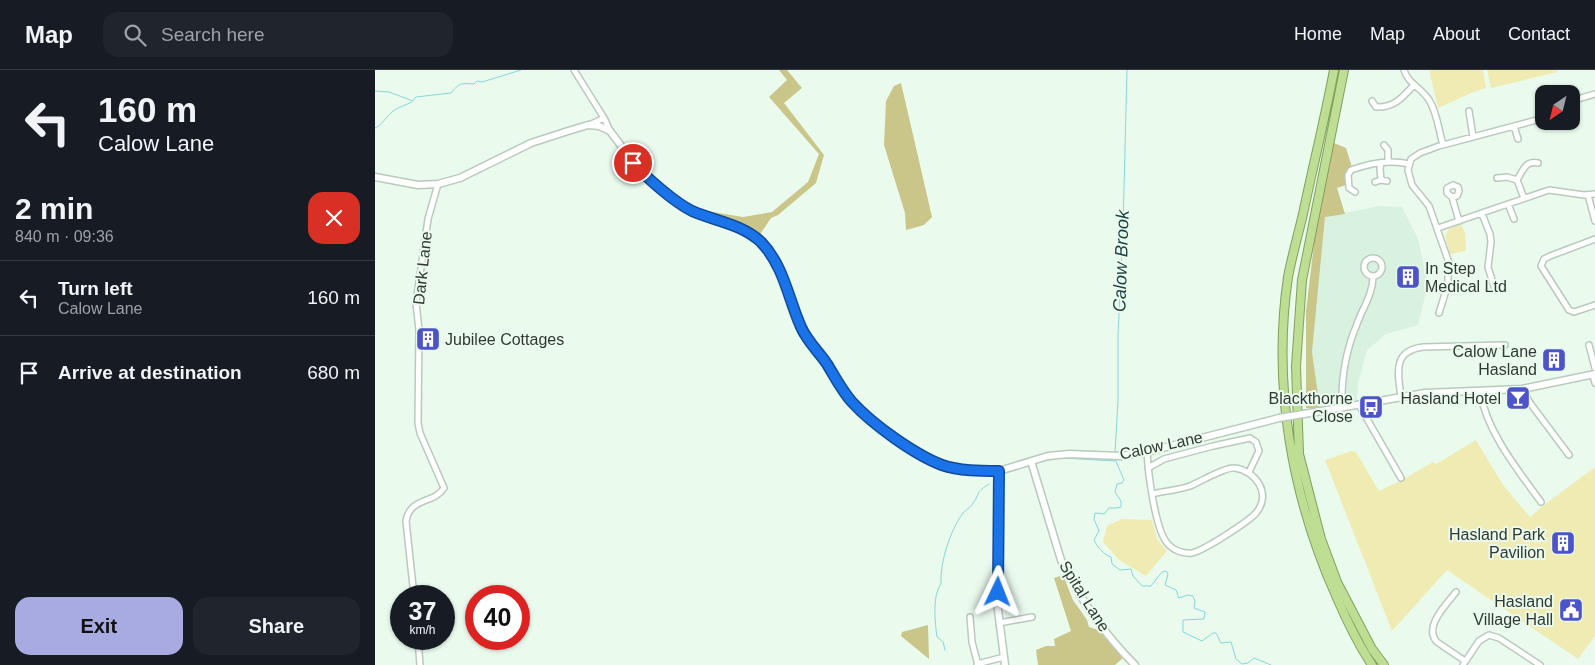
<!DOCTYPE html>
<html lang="en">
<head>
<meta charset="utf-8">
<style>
  :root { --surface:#171b24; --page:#20242c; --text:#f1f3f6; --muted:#9ea1a6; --line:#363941; --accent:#a7abe2 }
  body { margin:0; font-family:Arial,sans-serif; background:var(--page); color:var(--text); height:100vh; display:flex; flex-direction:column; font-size:19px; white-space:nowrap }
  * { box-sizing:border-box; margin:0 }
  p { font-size:16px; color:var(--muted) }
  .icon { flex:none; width:28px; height:28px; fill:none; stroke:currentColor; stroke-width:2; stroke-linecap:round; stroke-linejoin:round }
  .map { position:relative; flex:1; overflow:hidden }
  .details { display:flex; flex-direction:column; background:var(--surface); width:375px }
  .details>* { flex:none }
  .banner { background:#171b24; color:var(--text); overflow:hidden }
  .needle { width:32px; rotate:215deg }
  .fabs { position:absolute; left:1160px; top:15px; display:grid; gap:10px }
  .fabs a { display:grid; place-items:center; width:45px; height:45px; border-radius:10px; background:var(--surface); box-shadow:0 1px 4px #0004; font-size:25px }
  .speed { position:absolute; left:15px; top:515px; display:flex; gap:10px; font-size:25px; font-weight:700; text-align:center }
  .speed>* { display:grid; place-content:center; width:65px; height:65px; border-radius:50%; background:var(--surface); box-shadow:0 1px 4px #0004; line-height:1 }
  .speed small { font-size:12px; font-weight:400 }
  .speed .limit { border:8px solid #d22; background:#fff; color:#111 }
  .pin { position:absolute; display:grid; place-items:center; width:42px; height:42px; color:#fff; margin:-21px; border:2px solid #fff; border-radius:50%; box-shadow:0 1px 5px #0007 }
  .me { position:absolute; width:55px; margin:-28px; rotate:2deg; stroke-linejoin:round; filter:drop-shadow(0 0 4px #0008) }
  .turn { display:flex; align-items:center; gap:18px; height:105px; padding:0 15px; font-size:22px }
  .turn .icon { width:65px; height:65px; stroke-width:2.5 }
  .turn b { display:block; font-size:35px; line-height:42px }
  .round { display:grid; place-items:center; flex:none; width:52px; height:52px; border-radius:15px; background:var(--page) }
  .headline { display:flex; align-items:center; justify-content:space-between; height:85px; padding:0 15px }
  h1 { font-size:30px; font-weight:700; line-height:38px }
  .cta { display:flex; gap:10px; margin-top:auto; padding:10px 15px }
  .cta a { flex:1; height:58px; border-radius:15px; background:var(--accent); color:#111; font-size:20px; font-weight:700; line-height:58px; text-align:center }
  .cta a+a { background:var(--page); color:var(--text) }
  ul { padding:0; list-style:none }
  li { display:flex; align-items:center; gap:15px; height:75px; padding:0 15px; border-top:1px solid var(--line) }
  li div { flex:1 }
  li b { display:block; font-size:19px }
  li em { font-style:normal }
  header { display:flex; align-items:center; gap:30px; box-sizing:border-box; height:70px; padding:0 25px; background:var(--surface); border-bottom:1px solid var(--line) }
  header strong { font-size:24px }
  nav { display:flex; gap:28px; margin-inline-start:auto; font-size:18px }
  .search { width:350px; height:45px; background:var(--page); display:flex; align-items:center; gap:12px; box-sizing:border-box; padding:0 18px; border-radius:15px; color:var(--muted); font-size:19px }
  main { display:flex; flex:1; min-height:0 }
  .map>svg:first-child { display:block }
  .built { fill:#d9f1df }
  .green { fill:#f0ebb2 }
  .forest { fill:#cac589 }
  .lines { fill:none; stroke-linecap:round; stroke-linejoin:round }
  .stream { stroke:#86d6dc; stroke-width:1 }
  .minor-casing { stroke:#b9cabd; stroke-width:8 }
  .tertiary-casing { stroke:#b9cabd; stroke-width:9 }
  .trunk-casing { stroke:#829f60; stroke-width:10 }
  .minor { stroke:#fff; stroke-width:5 }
  .tertiary { stroke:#fff; stroke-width:6 }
  .trunk { stroke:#bedf93; stroke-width:8 }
  .tertiary-bridge-casing { stroke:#b9cabd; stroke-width:9; stroke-linecap:butt }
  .tertiary-bridge { stroke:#fff; stroke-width:6 }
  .route-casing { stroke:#114b97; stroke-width:12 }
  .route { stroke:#1a73e8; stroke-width:9 }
  .labels { text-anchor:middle; stroke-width:4; stroke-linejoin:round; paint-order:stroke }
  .street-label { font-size:16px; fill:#323833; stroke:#eafbee }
  .poi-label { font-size:16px; fill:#323833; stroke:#eafbee; text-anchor:end }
  .water-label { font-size:18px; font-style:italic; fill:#1b4144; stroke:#eafbee }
</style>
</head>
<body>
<header>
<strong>Map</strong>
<div class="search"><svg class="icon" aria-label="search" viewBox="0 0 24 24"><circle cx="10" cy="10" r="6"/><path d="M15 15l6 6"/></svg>Search here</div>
<nav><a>Home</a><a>Map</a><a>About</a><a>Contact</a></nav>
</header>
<main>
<section class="details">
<div class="banner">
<div class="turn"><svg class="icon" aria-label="left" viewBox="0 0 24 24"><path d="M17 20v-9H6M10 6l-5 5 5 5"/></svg><div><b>160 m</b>Calow Lane</div></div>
</div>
<div class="headline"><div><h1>2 min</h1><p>840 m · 09:36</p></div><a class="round" style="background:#d93025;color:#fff"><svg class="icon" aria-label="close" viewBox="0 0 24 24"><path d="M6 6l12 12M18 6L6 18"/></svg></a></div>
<ul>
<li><svg class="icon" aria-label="left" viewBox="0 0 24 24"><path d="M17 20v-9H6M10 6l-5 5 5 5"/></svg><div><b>Turn left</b><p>Calow Lane</p></div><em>160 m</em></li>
<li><svg class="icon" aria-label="arrive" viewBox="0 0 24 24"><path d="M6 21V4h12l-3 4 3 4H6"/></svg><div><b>Arrive at destination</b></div><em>680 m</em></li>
</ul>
<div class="cta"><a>Exit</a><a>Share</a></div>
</section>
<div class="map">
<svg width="1220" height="595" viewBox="0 0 1220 595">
  <rect width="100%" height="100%" fill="#eafbee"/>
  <path class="built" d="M1004,136L1027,137L1043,169L1053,214L1043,255L1011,264L992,280L983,314L982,330L945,339L937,282L950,147Z"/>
  <path class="green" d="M1054,0H1108L1111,18L1096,23L1063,38Z
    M1112,0H1182L1183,2L1116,18Z
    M1086,154L1090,163L1091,181L1075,184L1070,166L1074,159Z
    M1101,370L1128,415L1155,447L1169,435L1220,397V566L1203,589L1072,500L1017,561L950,390L977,381L981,382L1004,421L1027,410L1058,392L1061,394Z
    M747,449L777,450L782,469L792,481L771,506L744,490L728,472L732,456Z"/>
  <path class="forest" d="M404,0H412L427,18L409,33L449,85L441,113L403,145L396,148L384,166L332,144L326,140L368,147L397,142L433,112L444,84L394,27L412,10Z
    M526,13L557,147L549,155L531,160L530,143L509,75L511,31L519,16Z
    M959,73L971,78L977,97L970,103L971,115L962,118L970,144L950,147L937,282L945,339L931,338V241L942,149Z
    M688,505L698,530L712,550L714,557L723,560L748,588L740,595H663L661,580L671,576H680L679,569L696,561L679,508Z
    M553,555L554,589L526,566L527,562Z"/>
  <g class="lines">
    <path class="stream" d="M0,21L14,22L38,31L41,27L76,23C84,13 86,13 99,14L102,11L107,12L146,0
      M0,58C8,54 11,47 18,41C24,37 31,35 37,32
      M740,383L743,331V265L748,159L752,0
      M687,388L740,391
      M740,389L749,410L747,413L742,414L740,422L746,431V437L741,438H734L729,444L720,443L719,449L724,461L719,470C722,477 729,485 736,487L737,494L745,500L756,499L758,506L767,516H776L787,502L791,501L793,504L790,515L801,520L804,528L813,525L818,526L820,531L819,538L830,542L829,549L808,550V562L827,571L838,563H841L846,573L856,572L861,589L867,594L873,593L879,588L896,595
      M666,392L681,388
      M570,580L568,572L562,567C560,553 557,525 566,514C565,492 575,461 588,443C592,439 597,436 599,432C606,421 600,423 614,414"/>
    <defs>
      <path id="minor" d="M199,0L229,48L235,61
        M1029,0C1033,14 1047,18 1054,30C1062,42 1064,61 1068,75
        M997,31L1001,37C1019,38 1027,28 1039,15
        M1196,31L1220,24
        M1094,41L1098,67
        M214,55L229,48
        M1139,56L1143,69
        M1009,75L1013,80V92
        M1122,108L1132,107L1142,110
        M1006,110L1005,99L1006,93
        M1000,112L1006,110L1012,111
        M980,122L974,118L973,105L976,100C995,93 1014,89 1034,94
        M1213,125L1220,151
        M1077,127L1082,126L1084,121L1083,117L1078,115L1072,118V123L1077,127L1084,151
        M1149,128L1142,110C1148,100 1151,90 1163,93
        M1133,134L1139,149
        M1107,144L1115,164L1116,172L1113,197L1120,220
        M1063,158L1174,120L1209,125L1220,124
        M1220,169L1175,186L1169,189L1166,196L1194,240L1199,242L1220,235
        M989 197a9 9 0 1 1 18 0a9 9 0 1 1-18 0Z
        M1064,243L1073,214V190L1054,136L1037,115L1033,100L1036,89L1045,83L1064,76L1169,48
        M1214,275L1220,298
        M1218,305L1220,313
        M1147,319L1155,333L1194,385
        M1105,322C1112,362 1142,399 1166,432
        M1026,327C1023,303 1017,281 1048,277L1130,275
        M984,335L1026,408
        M967,338C966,309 971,280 982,254C988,237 998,224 998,206
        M772,382C773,401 780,461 793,474C798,480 808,484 817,483C828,481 873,452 881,443C897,424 881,401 860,398C854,397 848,401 842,403C833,407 824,412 815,416C803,420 790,421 777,424
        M773,398L789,389L838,376L875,368L881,372L884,381L874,402
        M1081,522C1071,535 1048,557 1062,572L1090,591
        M39,526L31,451C35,427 59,434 69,418L45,363L43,353L44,260L41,233L53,149L63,114
        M595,547L597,572L603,595
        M624,553L657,547
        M43,569L45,595
        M602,594L629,587
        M1088,595L1104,571L1114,565L1124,568L1165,595"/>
      <path id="tertiary" d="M0,107L43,115L63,114L85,108L156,73L193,61L213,55L224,56L235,61L265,101L306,134L316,141L370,161L384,171L397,185L404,196L427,260L477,332L501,354L521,368L568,396L587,399L624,401L673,386L694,384L746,386L772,382L904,348
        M941,342L1050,323L1147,319L1220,304
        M656,391L686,490C705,529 730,565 760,595
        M624,401L622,532L630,595"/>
      <path id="trunk" d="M959,0C950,48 938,96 928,144C923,165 917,186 913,207C897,316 917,428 962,528C972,551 983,574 997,595
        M969,0L927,210L921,296L924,384L946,469L962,512L997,579L1009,595"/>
    </defs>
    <use href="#minor" class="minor-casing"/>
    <use href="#tertiary" class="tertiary-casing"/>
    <use href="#trunk" class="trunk-casing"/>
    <use href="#minor" class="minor"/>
    <use href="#tertiary" class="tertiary"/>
    <use href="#trunk" class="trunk"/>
    <defs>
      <path id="tertiary-bridge" d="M904,348L941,342"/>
    </defs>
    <use href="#tertiary-bridge" class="tertiary-bridge-casing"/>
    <use href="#tertiary-bridge" class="tertiary-bridge"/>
  </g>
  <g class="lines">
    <defs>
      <path id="route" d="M258,93C272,108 299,132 317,141C340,151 367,154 386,172C409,196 413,228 426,257C432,271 444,282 452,294C460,307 467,321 477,332C497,354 540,385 567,395C584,401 606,401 624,401L623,522"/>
    </defs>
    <use href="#route" class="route-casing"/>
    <use href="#route" class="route"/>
  </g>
  <defs>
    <symbol id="building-square" viewBox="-11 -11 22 22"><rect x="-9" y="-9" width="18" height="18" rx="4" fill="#4d53c9" stroke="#eafbee"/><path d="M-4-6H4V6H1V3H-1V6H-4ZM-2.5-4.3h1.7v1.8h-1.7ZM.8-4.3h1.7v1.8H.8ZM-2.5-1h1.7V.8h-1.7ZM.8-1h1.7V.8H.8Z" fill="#fff"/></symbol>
    <symbol id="bar-square" viewBox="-11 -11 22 22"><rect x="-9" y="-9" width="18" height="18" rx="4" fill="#4d53c9" stroke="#eafbee"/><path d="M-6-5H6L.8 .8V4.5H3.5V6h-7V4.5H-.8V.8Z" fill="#fff"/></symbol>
    <symbol id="bus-square" viewBox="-11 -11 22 22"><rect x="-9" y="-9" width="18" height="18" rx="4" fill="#4d53c9" stroke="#eafbee"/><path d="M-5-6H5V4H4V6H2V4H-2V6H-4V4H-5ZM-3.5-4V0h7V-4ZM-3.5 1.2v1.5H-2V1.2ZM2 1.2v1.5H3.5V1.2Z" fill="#fff"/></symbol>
    <symbol id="civic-square" viewBox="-11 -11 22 22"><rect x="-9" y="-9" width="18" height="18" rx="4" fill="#4d53c9" stroke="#eafbee"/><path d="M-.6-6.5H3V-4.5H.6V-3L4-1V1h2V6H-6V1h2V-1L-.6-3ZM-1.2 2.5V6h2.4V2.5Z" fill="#fff"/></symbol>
  </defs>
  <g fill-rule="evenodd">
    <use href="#building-square" x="1019" y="193" width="28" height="28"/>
    <use href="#building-square" x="39" y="255" width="28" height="28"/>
    <use href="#building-square" x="1165" y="276" width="28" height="28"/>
    <use href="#bar-square" x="1129" y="314" width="28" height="28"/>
    <use href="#bus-square" x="982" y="323" width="28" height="28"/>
    <use href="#building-square" x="1174" y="459" width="28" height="28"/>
    <use href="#civic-square" x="1182" y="526" width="28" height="28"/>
  </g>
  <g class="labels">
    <g class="street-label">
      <text transform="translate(47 198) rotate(-84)" y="6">Dark Lane</text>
      <text transform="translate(786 375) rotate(-12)" y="6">Calow Lane</text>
      <text transform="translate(710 526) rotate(58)" y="6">Spital Lane</text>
    </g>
    <g class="poi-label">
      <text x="1050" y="204" text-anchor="start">In Step<tspan x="1050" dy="18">Medical Ltd</tspan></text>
      <text x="70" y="275" text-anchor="start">Jubilee Cottages</text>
      <text x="1162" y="287">Calow Lane<tspan x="1162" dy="18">Hasland</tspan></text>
      <text x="978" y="334">Blackthorne<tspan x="978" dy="18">Close</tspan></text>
      <text x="1126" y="334">Hasland Hotel</text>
      <text x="1170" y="470">Hasland Park<tspan x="1170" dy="18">Pavilion</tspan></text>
      <text x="1178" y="537">Hasland<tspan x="1178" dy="18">Village Hall</tspan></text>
    </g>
    <g class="water-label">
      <text transform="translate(746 191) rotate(-88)" y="6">Calow Brook</text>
    </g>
  </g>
</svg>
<div class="fabs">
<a><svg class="needle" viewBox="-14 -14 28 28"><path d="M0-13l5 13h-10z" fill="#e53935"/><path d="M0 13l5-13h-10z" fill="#9ea1a6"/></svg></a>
</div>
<div class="speed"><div>37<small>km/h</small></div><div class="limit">40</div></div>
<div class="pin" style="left:258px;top:93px;background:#d93025"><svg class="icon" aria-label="arrive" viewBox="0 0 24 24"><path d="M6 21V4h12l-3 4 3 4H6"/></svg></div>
<svg class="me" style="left:623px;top:522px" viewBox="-20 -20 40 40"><path d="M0-17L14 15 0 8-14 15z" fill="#1a73e8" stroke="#fff" stroke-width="4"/></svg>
</div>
</main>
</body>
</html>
